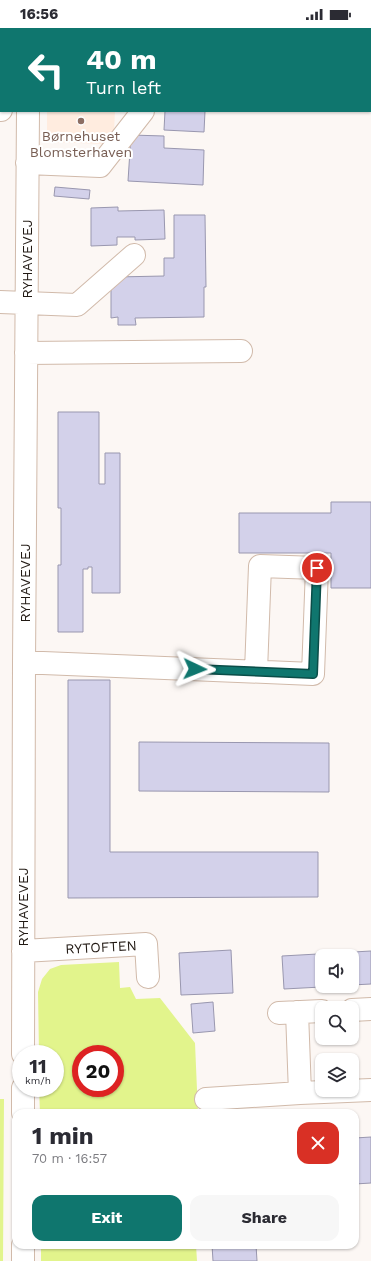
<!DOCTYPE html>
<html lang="en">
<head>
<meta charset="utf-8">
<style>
  :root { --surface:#fff; --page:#f7f7f7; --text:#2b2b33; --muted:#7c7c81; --accent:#0f766e }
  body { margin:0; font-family:"Work Sans",sans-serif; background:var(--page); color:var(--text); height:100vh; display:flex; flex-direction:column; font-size:15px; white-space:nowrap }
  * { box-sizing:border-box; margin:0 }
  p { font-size:13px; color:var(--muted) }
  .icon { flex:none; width:22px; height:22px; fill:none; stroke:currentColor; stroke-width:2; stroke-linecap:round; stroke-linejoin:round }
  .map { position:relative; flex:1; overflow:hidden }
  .side { position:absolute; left:12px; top:1081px; width:347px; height:140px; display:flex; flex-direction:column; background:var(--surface); border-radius:12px; box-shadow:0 1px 3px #0004 }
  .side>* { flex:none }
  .guide { position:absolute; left:0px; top:0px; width:371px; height:84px; box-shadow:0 1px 3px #0004; background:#0f766e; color:#fff; overflow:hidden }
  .buttons { position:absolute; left:315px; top:921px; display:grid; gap:8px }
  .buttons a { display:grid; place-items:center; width:44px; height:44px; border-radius:8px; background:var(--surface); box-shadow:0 1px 3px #0004; font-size:20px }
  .speed { position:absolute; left:12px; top:1017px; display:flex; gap:8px; font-size:20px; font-weight:700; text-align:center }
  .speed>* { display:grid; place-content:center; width:52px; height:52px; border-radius:50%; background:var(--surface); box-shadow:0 1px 3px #0004; line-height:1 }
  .speed small { font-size:10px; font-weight:400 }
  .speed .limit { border:6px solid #d22; background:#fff; color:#111 }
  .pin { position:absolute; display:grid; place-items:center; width:34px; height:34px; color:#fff; margin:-17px; border:2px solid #fff; border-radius:50%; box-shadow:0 1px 4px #0007 }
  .me { position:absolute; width:44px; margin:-22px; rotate:92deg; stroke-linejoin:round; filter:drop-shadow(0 0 3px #0008) }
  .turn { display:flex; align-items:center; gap:14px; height:84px; padding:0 20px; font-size:18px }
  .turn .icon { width:52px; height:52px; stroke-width:2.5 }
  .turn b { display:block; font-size:28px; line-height:34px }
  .round { display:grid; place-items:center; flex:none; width:42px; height:42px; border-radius:12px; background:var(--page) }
  .headline { display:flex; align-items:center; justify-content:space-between; height:68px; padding:0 20px }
  h1 { font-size:24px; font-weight:700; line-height:30px }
  .action { display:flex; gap:8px; margin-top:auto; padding:8px 20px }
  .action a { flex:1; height:46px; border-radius:12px; background:var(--accent); color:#fff; font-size:16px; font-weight:700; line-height:46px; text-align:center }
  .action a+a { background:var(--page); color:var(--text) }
  .status { display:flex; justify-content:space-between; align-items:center; height:28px; padding:0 20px; background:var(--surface); direction:ltr }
  .status svg { height:11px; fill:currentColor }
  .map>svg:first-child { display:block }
  .built { fill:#ffecdf }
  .green { fill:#e2f48c; fill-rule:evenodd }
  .building { fill:#d3d1ea; stroke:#9997af }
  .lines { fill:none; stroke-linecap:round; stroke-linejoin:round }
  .minor-casing { stroke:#d1baaa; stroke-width:24 }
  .minor { stroke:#fff; stroke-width:22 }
  .route-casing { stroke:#0a4d48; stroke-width:10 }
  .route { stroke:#0f766e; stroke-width:7 }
  .education-dot { fill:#8d6e63; stroke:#fff; stroke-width:1.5 }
  .labels { text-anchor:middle; stroke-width:4; stroke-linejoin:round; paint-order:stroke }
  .education-label { font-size:14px; fill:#785e54; stroke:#fff }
  .street-label { font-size:14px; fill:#211913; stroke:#fff }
</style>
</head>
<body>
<div class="status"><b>16:56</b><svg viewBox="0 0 49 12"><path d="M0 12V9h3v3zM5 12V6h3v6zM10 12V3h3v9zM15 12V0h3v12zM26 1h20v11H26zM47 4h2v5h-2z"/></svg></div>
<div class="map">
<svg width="371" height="1233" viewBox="0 0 371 1233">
  <rect width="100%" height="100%" fill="#fcf7f4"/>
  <path class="built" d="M48,0H172V1H48Z
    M47,83H115L114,104L107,116L47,114Z"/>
  <path class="green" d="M119,934L120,960L130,959L136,971L160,970L195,1015L198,1085H40L39,1060H55V1026H39L38,964L42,951L50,941L61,937ZM81,1026H115V1060H81Z
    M0,1071H4L3,1233H0Z
    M41,1217H196L197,1233H41Z"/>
  <path class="building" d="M88,0H110V1H88Z
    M184,0H206V1H184Z
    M165,83H205L204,104L164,102Z
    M131,107L164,108V120L204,122L203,157L128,153Z
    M55,159L90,162L89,171L54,168Z
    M118,179V183L164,182L165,211L135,212V209H117V217L91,218V180Z
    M174,187H205L206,259H204V289L135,290L136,297H118V289L111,290V259H115V249L164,248V230H174Z
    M58,384H99V456H105V425H120V565H92V539H88V541H83V604H58V537H61V480H58Z
    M331,474H371V560H331V525H239V485H331Z
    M68,652H110V824H318V869L68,870Z
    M139,714L329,715V764L139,763Z
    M231,922L233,965L181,967L179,925Z
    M371,923V956L352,957V928H322V958H340L284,961L282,928Z
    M213,974L215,1003L193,1005L191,976Z
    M371,1109V1155L355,1156V1110Z
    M212,1217H256L257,1233H213Z"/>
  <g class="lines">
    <defs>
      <path id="minor" d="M29,1V0
        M0,82H1
        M27,135L100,138L143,83
        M0,274L77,277L134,227
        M26,325L241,323
        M24,635H43L313,646L317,540L260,538L256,643
        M23,923L146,916L148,949
        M352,982L371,981
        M279,985L322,983
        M23,1026L24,635L28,83
        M300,1065L371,1062
        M206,1071L300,1065L297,984
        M23,1085V1060
        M23,1217V1233"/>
    </defs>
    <use href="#minor" class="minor-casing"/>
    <use href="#minor" class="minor"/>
  </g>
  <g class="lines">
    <defs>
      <path id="route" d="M195,641L313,646L317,540"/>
    </defs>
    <use href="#route" class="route-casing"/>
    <use href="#route" class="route"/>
  </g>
  <circle class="education-dot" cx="81" cy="93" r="4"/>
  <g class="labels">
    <g class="education-label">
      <text x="81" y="113">Børnehuset<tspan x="81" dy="16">Blomsterhaven</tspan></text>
    </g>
    <g class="street-label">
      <text transform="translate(27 231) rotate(-90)" y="5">RYHAVEVEJ</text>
      <text transform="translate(25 555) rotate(-90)" y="5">RYHAVEVEJ</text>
      <text transform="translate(23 879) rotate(-90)" y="5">RYHAVEVEJ</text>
      <text transform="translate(101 919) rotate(-3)" y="5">RYTOFTEN</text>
    </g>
  </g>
</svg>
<div class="buttons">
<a><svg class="icon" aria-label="sound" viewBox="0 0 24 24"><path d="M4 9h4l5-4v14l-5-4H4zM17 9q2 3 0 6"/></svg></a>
<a><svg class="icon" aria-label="search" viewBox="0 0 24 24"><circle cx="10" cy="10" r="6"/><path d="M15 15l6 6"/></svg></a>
<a><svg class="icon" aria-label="layers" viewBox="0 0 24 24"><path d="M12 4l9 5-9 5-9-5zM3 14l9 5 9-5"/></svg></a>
</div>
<div class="speed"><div>11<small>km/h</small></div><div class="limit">20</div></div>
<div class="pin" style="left:317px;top:540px;background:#d93025"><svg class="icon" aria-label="arrive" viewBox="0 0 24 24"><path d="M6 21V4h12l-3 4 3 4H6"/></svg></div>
<svg class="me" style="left:195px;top:641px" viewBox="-20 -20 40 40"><path d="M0-17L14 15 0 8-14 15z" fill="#0f766e" stroke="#fff" stroke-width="4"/></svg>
<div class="guide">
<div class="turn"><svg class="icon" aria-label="left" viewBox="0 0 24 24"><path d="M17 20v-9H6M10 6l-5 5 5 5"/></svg><div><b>40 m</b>Turn left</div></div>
</div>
<section class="side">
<div class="headline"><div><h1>1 min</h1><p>70 m · 16:57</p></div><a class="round" style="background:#d93025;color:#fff"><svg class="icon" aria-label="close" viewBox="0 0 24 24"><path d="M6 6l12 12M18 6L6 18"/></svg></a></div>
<div class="action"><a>Exit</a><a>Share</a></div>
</section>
</div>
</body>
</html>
